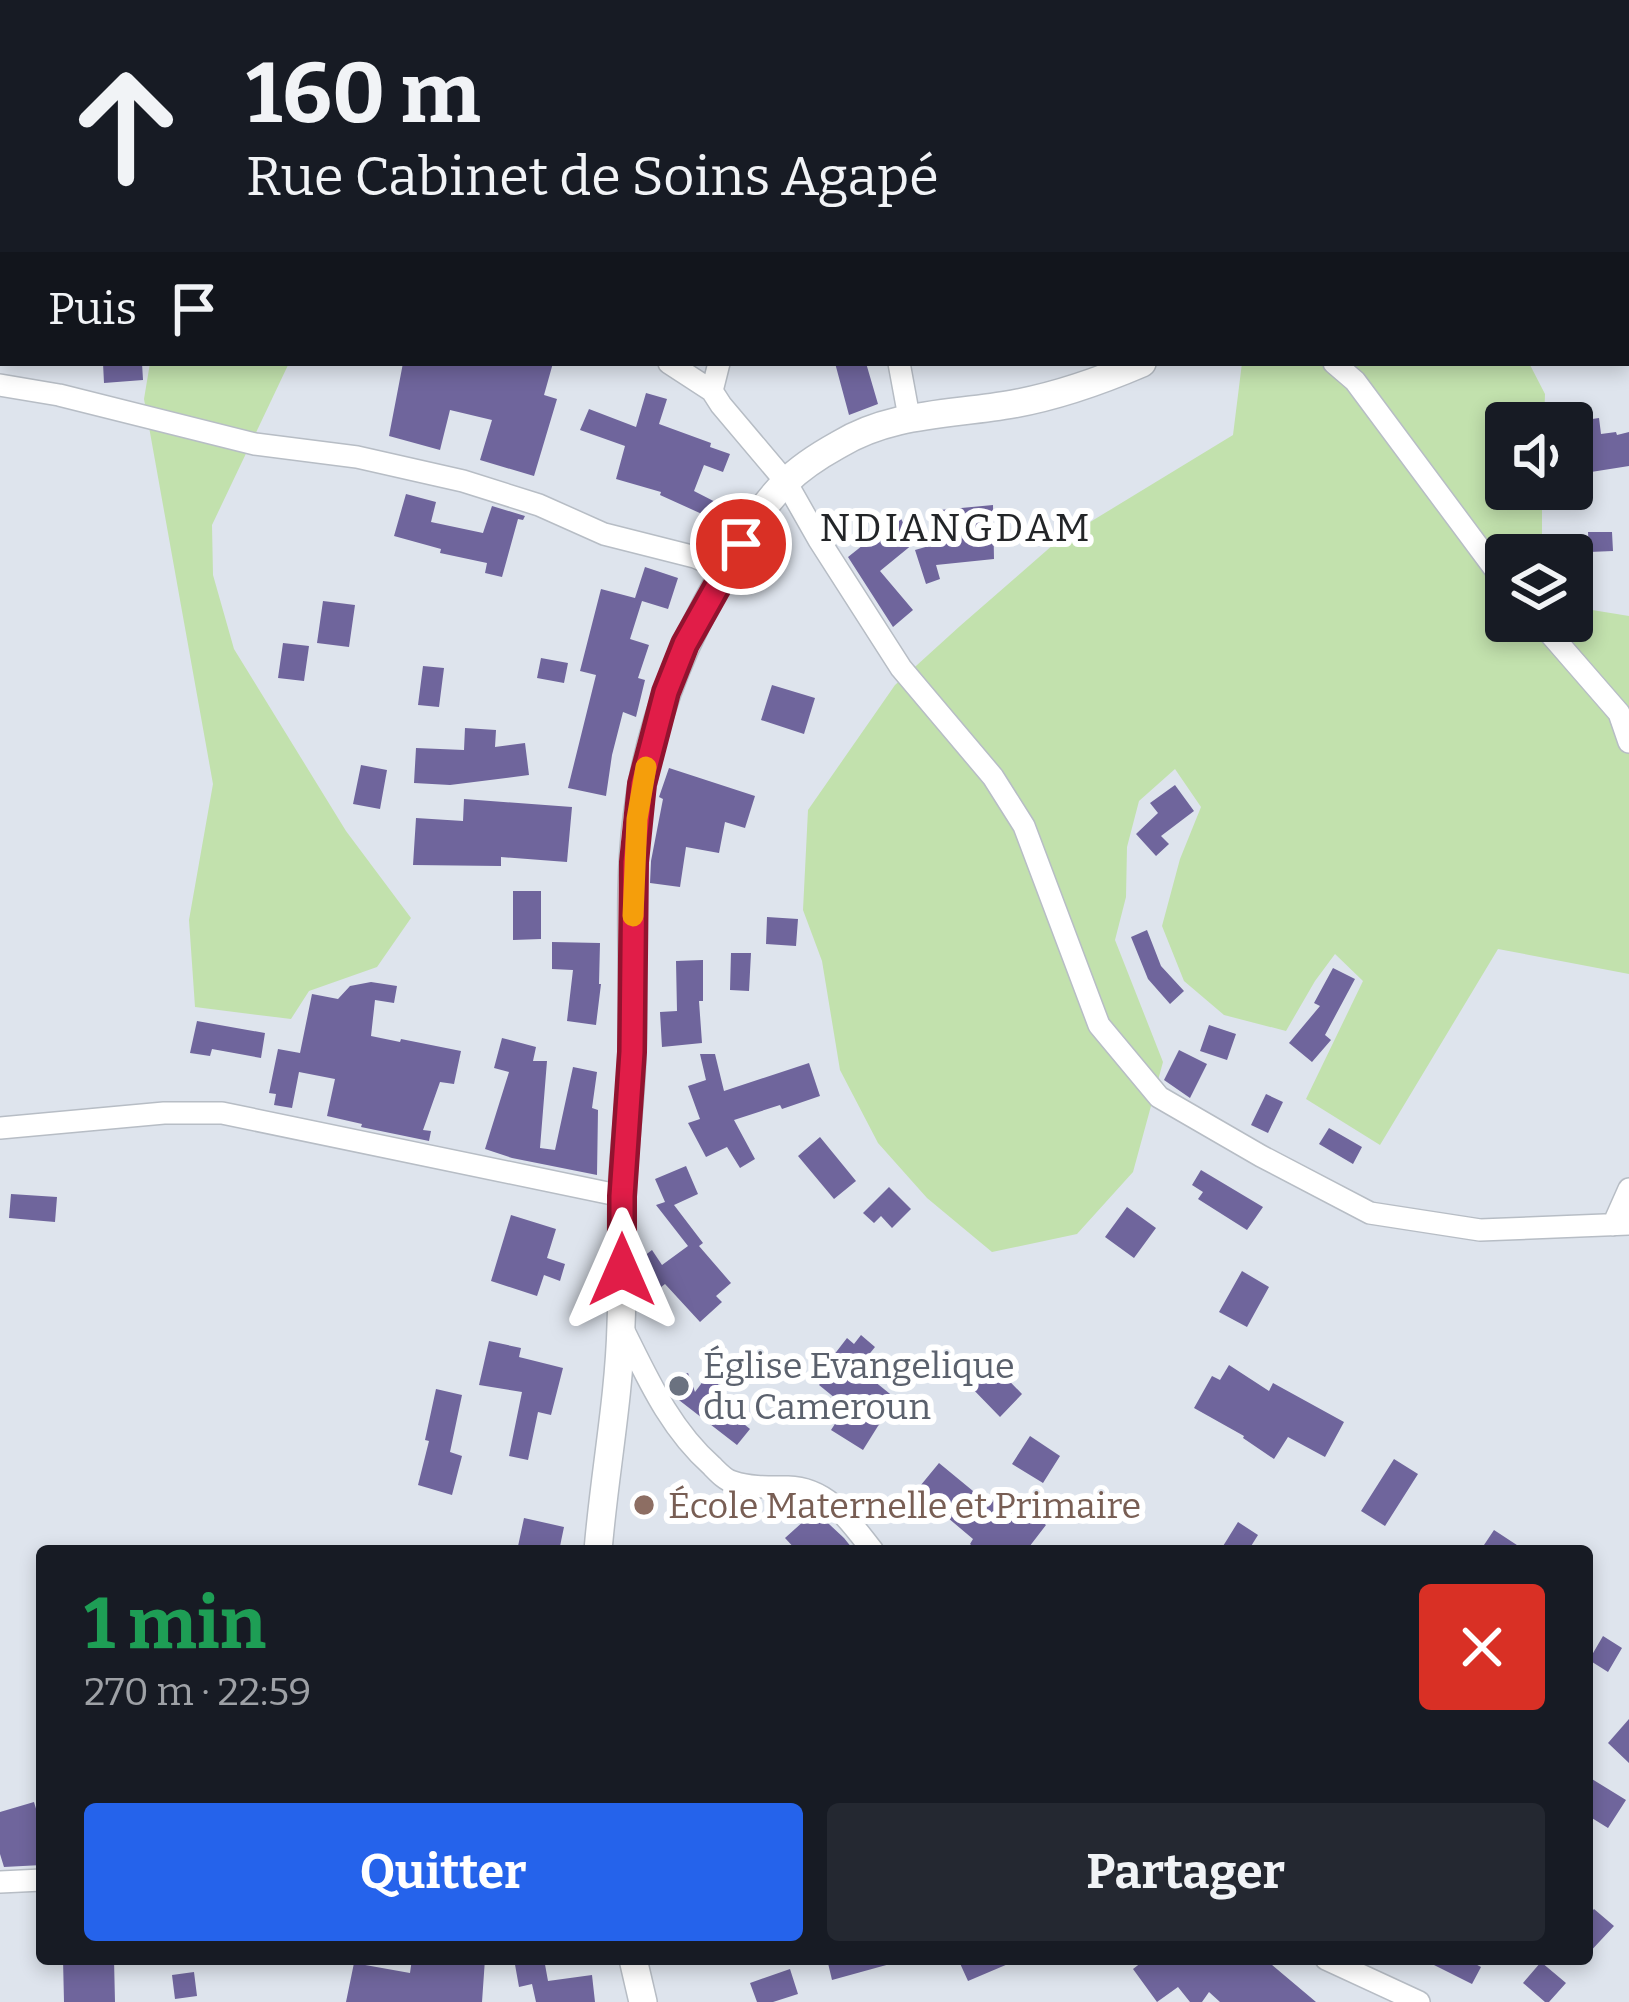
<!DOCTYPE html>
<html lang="fr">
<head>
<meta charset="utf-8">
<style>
  :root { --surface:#171b24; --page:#242831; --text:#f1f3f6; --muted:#9ea1a6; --accent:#2563eb }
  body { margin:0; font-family:Bitter,serif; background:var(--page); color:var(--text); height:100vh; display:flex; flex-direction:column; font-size:45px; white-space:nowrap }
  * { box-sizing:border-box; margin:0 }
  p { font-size:39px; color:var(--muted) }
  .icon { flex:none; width:66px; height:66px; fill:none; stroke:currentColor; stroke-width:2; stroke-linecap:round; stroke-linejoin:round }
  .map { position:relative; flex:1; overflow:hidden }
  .panel { position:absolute; left:36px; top:1545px; width:1557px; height:420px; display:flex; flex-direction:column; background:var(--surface); border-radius:12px; box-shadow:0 6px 18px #0003 }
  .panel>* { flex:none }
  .hud { position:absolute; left:0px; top:0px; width:1629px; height:366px; box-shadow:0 6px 18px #0003; background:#171b24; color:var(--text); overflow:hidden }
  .buttons { position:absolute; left:1485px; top:402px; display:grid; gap:24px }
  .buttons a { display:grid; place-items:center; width:108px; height:108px; border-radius:12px; background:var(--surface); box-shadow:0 6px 18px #0003; font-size:60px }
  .pin { position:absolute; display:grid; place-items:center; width:102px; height:102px; color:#fff; margin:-51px; border:6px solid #fff; border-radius:50%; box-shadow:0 3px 12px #0007 }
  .me { position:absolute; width:132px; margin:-66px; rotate:0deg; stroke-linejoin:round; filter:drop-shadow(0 0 9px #0008) }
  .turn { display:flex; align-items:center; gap:42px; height:252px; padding:0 48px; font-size:54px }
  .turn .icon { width:156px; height:156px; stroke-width:2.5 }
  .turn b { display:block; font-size:84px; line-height:102px }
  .then { display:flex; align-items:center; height:114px; padding:0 48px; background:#0003; gap:24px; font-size:45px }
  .round { display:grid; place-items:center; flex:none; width:126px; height:126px; border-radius:12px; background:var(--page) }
  .overview { display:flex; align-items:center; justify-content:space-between; height:204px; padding:0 48px }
  h1 { font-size:72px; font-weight:700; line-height:90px; color:#1e9e55 }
  .cta { display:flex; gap:24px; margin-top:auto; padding:24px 48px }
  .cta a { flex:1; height:138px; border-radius:12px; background:var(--accent); color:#fff; font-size:48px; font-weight:700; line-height:138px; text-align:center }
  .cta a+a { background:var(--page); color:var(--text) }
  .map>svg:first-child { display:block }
  .green { fill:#c2e1ad }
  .building { fill:#6f659c }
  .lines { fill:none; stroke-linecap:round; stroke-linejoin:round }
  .street-casing { stroke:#b7bdc5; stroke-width:24 }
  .secondary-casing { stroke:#b7bdc5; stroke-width:30 }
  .street { stroke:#fff; stroke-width:21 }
  .secondary { stroke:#fff; stroke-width:27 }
  .route-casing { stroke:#92132f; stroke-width:30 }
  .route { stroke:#e11d48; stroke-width:21 }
  .slow { stroke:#f59e0b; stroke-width:21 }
  .worship-dot { fill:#6b7280; stroke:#fff; stroke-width:4.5 }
  .education-dot { fill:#8d6e63; stroke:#fff; stroke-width:4.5 }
  .labels { text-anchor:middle; stroke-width:12; stroke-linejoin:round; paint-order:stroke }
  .worship-label { font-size:36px; fill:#5b616d; stroke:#fff; text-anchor:start }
  .education-label { font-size:36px; fill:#785e54; stroke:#fff; text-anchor:start }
  .neighbourhood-label { font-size:39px; letter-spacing:3px; fill:#232528; stroke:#fff }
</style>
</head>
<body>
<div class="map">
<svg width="1629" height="2002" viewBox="0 0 1629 2002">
  <rect width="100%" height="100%" fill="#dee4ed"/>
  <path class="green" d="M0,0H337L334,3H3V124L0,121Z
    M150,363H289L212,525L213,575L234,649L346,831L411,918L377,967L309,991L291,1019L195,1007L189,920L213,784L144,399Z
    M1242,363H1529L1545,394L1544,423H1506V489H1542V555H1506V621H1572V592L1586,609L1629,616V974L1498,949L1380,1145L1306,1099L1363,981L1335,954L1315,981L1286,1031L1224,1015L1184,981L1162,926L1180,859L1201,807L1175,769L1139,801L1127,847L1126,897L1115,940L1163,1062L1133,1172L1077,1234L992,1252L927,1198L878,1143L840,1070L822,961L803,910L808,810L895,685L960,626L1054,544L1233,435Z"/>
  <path class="building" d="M103,363H142L143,380L104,383Z
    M403,363H553L544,395L557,399L534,476L480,460L492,420L450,410L440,450L389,436Z
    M835,363H866L878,404L849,415Z
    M646,393L667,399L659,424L711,443L710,447L730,454L723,472L704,465L694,491L731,510L724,524L660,495L661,492L616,479L625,446L580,430L589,409L636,427Z
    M1599,418L1601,434L1616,432L1617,435L1629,432V466L1572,475V422Z
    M406,494L436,502L431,522L483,533L492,506L525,516L523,520L518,519L502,577L485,573L487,563L440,553L441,549L394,536Z
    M993,505L994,559L936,565L940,579L926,584L915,550L943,542L940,510Z
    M896,508L913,544L880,571L913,610L893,627L848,557L882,530L876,517Z
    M1588,532H1612L1613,551L1589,552Z
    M645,567L678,578L668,609L642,601L630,639L649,645L638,678L645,680L636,717L623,712L612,755L606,796L568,788L596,675L580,671L601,589L635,598Z
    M323,601L355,605L349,647L317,643Z
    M283,643L309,646L304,681L278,678Z
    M541,658L568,663L564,683L537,678Z
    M423,666L444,668L439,707L418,705Z
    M772,685L815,698L804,734L761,720Z
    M465,728L496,730L495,747L525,743L529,775L450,785L414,783L416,748L464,750Z
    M361,765L387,770L380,809L353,804Z
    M669,768L755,796L745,828L725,822L719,853L686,847L680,887L650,883L651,861L663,799L659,797Z
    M1175,785L1194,811L1161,836L1169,844L1156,856L1136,834L1158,813L1150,803Z
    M464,799L572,807L567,862L501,857V866L413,865L416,818L463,821Z
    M513,891H541V939L513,940Z
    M767,917L798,919L796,946L766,944Z
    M1147,930L1161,966L1184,991L1170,1004L1148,979L1131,937Z
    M552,942L600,943L599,984H601L596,1025L567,1021L573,970L552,969Z
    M731,953H751L749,991L730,990Z
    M703,960V1001H699L702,1043L662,1047L660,1012L677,1011L676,961Z
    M1333,968L1355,979L1325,1035L1331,1040L1312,1062L1289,1043L1320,1006L1314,1003Z
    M371,982L397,986L394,1003L375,1000L371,1036L400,1042L401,1039L461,1051L454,1084L440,1082L423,1130L431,1131L429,1141L361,1127L362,1124L327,1116L335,1079L299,1072L292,1108L274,1105L276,1094L269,1093L278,1049L300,1053L312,994L338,999L350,986Z
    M197,1021L265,1033L261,1058L212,1049L210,1056L190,1053Z
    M1209,1025L1236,1034L1227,1060L1200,1051Z
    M502,1038L536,1047L533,1061H547L540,1148L555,1150L573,1067L597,1072L592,1108L598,1110L597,1175L512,1158L485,1149L509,1072L494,1068Z
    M1179,1050L1207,1064L1190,1098L1164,1080Z
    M700,1054H715L724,1091L809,1063L820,1096L782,1109L780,1105L734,1120L755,1159L740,1168L727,1147L706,1157L688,1123L700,1119L688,1086L706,1080Z
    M1266,1094L1283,1102L1268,1133L1251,1125Z
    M1329,1128L1362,1147L1353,1164L1319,1144Z
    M820,1137L856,1181L834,1199L798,1156Z
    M686,1166L698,1194L674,1205L703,1243L699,1246L731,1283L716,1296L722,1302L700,1322L665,1284L652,1294L640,1278V1259L652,1250L662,1265L688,1246L656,1205L665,1202L655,1179Z
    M1201,1170L1263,1207L1247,1230L1198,1199L1203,1192L1192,1185Z
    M889,1187L911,1209L892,1228L881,1216L874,1223L863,1213Z
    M11,1194L57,1197L55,1222L9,1218Z
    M1127,1207L1156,1228L1134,1258L1105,1237Z
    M511,1215L556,1229L547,1258L565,1264L560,1281L544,1275L537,1296L491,1281Z
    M1242,1271L1269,1287L1247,1327L1219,1312Z
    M861,1335L875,1347L858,1368L900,1402L878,1426L863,1450L831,1430L846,1407L819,1385L836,1365L830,1360L847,1338L854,1344Z
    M489,1341L521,1348L519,1357L563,1368L551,1415L538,1412L528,1460L509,1456L522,1392L479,1385Z
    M990,1361L1022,1394L1000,1417L967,1383Z
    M1229,1365L1269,1391L1273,1383L1344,1422L1325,1457L1288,1437L1274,1459L1243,1438L1244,1436L1194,1408L1212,1376L1220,1380Z
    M688,1373L695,1392L707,1376L719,1385L711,1397L750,1429L737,1445L675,1397L666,1381Z
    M436,1389L462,1395L450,1452L462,1456L452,1495L418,1485L429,1441L425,1440Z
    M1030,1436L1060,1456L1043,1483L1012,1464Z
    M1394,1459L1418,1474L1385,1526L1361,1511Z
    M939,1463L990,1505L1002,1490L1046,1525L1026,1551H978L970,1544L973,1539L916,1491Z
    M815,1511L844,1538L852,1548L849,1551H797L785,1538Z
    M524,1518L564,1527L559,1551H517Z
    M1238,1522L1258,1535L1248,1551H1220Z
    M1494,1530L1526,1551H1480Z
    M1603,1636L1622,1648L1608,1672L1589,1660Z
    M1629,1719V1763L1608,1743Z
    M1587,1776L1626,1800L1608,1828L1587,1815Z
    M34,1802L42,1829V1865L4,1867L0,1854V1812Z
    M1594,1909L1614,1926L1587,1955V1917Z
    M63,1959H114L115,2002H64Z
    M412,1959H485L482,2002H346L354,1963L410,1973Z
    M514,1959H544L548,1981L592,1975L595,2002H536L532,1984L519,1987Z
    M827,1959H890V1964L832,1980Z
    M958,1959H1020L968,1981Z
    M1146,1959H1265L1316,2002H1220L1209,1992L1202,2002H1190L1178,1987L1157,2002L1133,1969Z
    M1422,1959H1466L1481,1967L1472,1984Z
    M1541,1962L1566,1983L1549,2002H1545L1523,1983Z
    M790,1969L798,1994L773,2002H757L750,1983Z
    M194,1972L197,1996L175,1999L172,1975Z"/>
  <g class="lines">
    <defs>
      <path id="street" d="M1022,0L1027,3
        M1419,0V3
        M739,3V0
        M928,3L929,0
        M1315,3L1326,0
        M669,363L712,391
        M719,363L712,391L721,405L786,482L819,540L901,668L993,777L1024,826L1099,1025L1159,1097L1261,1156L1370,1213L1480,1230L1629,1224
        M899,363L909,417
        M1334,363L1355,381L1506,584
        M0,385L59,395L255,444L357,457L463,481L539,505L604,534L695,557L725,570
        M1539,621L1619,713L1629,742
        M0,1128L164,1113H222L622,1196
        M1613,1225L1629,1189
        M622,1327C647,1377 669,1428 712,1466C718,1472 725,1480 733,1482C751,1488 770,1487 788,1487C829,1488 850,1522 873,1551
        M0,1882L42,1880
        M1326,1959L1419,2002"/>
      <path id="secondary" d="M1626,141L1629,139
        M598,1551C604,1476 619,1401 621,1325C623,1283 621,1241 622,1198C623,1150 631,1102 632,1053C635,975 627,896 637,818C647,733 678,653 720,579C738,546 759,508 786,482C800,468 820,455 838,445C892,412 952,415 1013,404C1058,396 1100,381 1142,363
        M633,1959L643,2002"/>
    </defs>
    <use href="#street" class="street-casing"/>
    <use href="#secondary" class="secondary-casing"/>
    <use href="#street" class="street"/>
    <use href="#secondary" class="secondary"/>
  </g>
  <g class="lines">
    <defs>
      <path id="route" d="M622,1270V1196L632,1052L634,862L642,784L666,692L685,644L741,544"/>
    </defs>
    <use href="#route" class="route-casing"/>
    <use href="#route" class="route"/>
    <path class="slow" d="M633,916L637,819L646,767"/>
  </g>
  <circle class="worship-dot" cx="679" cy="1386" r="12"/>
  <circle class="education-dot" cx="644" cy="1505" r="12"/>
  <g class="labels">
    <g class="worship-label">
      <text x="703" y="1378">Église Evangelique<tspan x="703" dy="41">du Cameroun</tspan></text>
    </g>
    <g class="education-label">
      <text x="668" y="1518">École Maternelle et Primaire</text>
    </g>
    <g class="neighbourhood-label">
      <text x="956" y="541">NDIANGDAM</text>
    </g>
  </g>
</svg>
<div class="buttons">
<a><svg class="icon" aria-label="sound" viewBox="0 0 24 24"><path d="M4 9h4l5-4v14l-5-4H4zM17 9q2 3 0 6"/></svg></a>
<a><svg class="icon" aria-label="layers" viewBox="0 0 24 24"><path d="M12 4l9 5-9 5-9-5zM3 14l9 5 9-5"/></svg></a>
</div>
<div class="pin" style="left:741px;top:544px;background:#d93025"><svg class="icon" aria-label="arrive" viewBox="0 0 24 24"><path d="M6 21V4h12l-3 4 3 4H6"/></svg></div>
<svg class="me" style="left:622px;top:1270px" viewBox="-20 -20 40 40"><path d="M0-17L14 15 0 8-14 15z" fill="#e11d48" stroke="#fff" stroke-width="4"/></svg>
<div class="hud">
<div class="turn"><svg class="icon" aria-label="ahead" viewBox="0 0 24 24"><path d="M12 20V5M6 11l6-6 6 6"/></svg><div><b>160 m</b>Rue Cabinet de Soins Agapé</div></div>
<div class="then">Puis<svg class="icon" aria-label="arrive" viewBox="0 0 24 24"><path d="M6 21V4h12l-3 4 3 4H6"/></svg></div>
</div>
<section class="panel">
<div class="overview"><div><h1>1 min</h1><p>270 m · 22:59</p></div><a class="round" style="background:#d93025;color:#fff"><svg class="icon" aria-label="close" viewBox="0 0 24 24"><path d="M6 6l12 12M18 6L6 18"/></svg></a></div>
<div class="cta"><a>Quitter</a><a>Partager</a></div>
</section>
</div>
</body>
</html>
